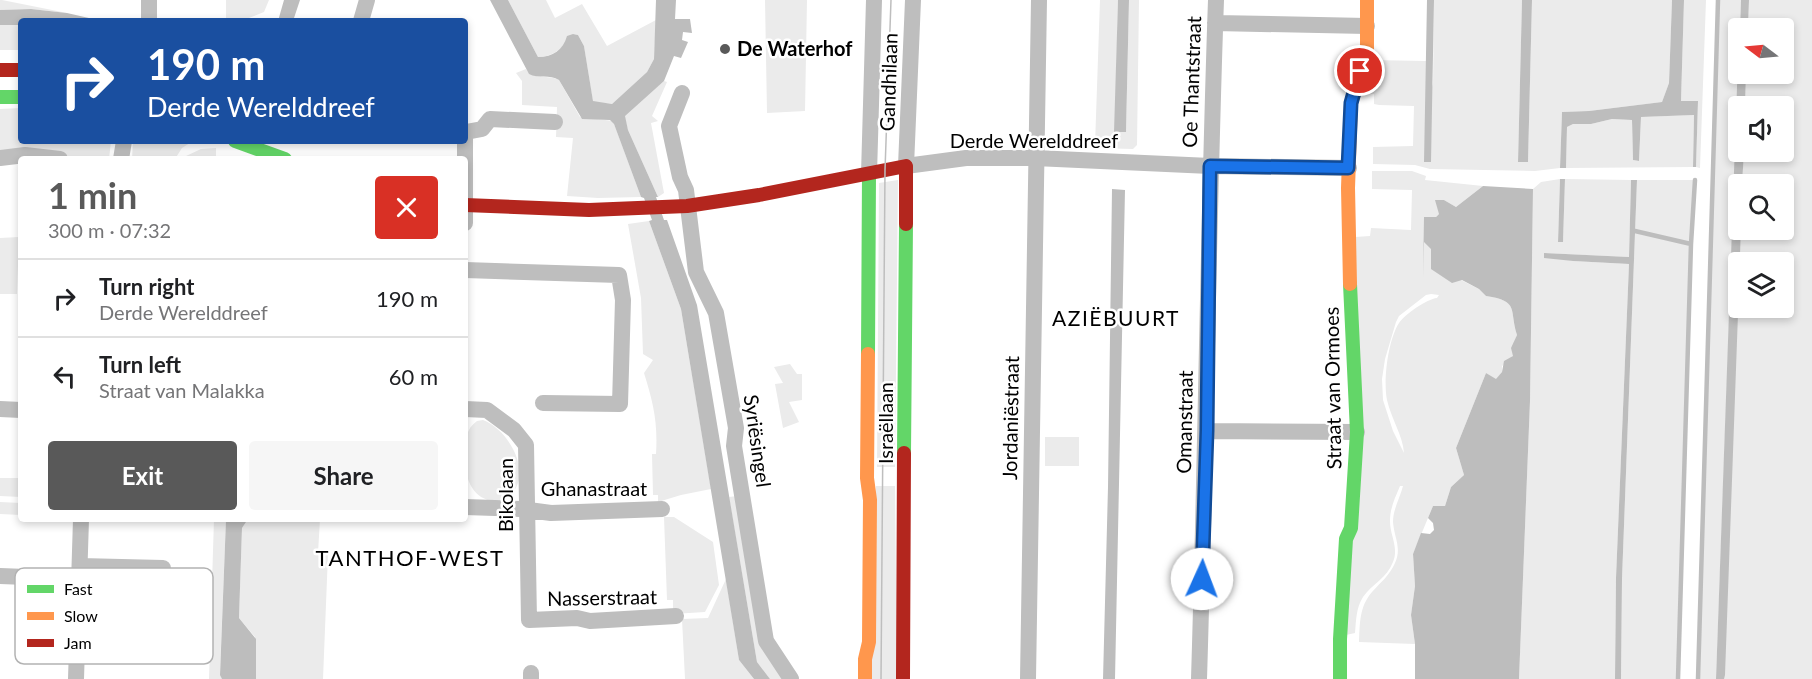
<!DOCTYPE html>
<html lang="en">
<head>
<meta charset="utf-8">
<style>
  :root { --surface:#fff; --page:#f6f6f6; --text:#202124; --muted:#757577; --line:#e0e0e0; --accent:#595959 }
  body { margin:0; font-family:Lato,sans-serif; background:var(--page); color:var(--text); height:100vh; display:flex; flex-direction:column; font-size:22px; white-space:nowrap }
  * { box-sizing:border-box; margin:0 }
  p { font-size:20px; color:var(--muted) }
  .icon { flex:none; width:33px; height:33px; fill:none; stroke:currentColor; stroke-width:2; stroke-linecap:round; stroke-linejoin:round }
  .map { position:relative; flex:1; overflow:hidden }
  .sheet { position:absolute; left:18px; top:156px; width:450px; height:366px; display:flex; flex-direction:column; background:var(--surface); border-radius:6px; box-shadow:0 3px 9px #0003 }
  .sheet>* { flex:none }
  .top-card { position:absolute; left:18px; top:18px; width:450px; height:126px; border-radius:6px; box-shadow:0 3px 9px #0003; background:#1a4fa0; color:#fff; overflow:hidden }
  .needle { width:39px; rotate:286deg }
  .controls { position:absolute; left:1728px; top:18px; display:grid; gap:12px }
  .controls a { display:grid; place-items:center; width:66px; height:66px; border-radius:6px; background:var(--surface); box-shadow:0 3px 9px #0003; font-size:30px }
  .pin { position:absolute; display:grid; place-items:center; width:51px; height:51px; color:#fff; margin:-26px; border:3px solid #fff; border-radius:50%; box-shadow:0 2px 6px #0007 }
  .me { position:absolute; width:66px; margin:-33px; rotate:2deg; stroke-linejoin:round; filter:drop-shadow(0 0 4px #0008) }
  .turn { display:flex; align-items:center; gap:21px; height:126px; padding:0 30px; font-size:27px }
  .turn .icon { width:78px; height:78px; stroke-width:2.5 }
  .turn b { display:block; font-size:42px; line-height:51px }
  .round { display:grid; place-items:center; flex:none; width:63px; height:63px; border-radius:6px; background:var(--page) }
  .headline { display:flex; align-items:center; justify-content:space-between; height:102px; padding:0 30px }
  h1 { font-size:36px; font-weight:700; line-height:45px; color:var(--accent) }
  .button { display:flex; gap:12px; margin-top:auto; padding:12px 30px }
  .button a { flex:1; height:69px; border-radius:6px; background:var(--accent); color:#fff; font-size:24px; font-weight:700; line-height:69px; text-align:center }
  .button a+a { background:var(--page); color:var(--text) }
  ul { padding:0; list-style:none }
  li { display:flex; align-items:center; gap:18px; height:78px; padding:0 30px; border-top:2px solid var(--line) }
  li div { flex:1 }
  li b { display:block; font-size:22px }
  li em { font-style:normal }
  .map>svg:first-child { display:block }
  .green { fill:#ebebeb; fill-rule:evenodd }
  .water { fill:#bdbdbd }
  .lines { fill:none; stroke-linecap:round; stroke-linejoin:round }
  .stream { stroke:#bdbdbd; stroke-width:4.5 }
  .street { stroke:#bebebe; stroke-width:16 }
  .fast { stroke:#63d668; stroke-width:14 }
  .slow { stroke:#ff974d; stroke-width:14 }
  .jam { stroke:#b3261e; stroke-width:14 }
  .tram { stroke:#bebebe; stroke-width:1.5 }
  .route-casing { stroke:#114b97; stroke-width:15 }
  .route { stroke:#1a73e8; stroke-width:10 }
  .poi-dot { fill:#595959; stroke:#fff; stroke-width:2 }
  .labels { text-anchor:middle; stroke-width:5; stroke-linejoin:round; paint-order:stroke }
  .poi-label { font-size:20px; font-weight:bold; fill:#000; stroke:#fff; text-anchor:start }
  .street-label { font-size:20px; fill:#000; stroke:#fff }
  .neighbourhood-label { font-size:21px; letter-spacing:1.5px; fill:#000; stroke:#fff }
  .quarter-label { font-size:22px; letter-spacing:1.5px; fill:#000; stroke:#fff }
  .key { fill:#fff; stroke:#b2b2b2; stroke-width:1.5 }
  .key-label { font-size:16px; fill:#000 }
</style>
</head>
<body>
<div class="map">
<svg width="1812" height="679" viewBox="0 0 1812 679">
  <rect width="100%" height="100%" fill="#fff"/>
  <path class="green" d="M0,0H2L67,13L31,9L0,10Z
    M226,0H269L264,12L241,21H226Z
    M508,0H546L555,18L582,4L607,46L656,20L654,59L647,72L612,104L593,102L584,46L578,35L573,34C564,46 555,57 538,57Z
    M765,0H807L805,111L767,113Z
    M1100,0H1118L1115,132H1126L1129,0H1139L1137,145L1133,149L1096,148L1095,145Z
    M1434,0H1522L1518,162H1528L1532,0H1672L1669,83L1662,102L1589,111L1562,112L1560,168L1535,171L1430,169L1415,165L1373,164V147L1413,146L1414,106L1379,105L1374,104V94L1359,93L1369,60L1426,61L1433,87Z
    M1684,0H1706L1700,168L1696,167L1698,101H1681Z
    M1718,0H1741L1716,679H1698Z
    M1749,0H1812V679H1724L1738,291V308H1784V262H1740L1741,230H1784V184H1742L1744,152H1784V106H1745L1746,74H1784V28H1748Z
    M0,25H21V50H0Z
    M526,69C534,81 548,74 559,80L580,117L613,121L641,197L598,198L567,196L573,138L556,137L557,107L522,105V81L516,73Z
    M664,81L667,82L652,116L658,121L651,123L664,193L658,197L628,130L624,115Z
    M21,108V141H111L109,159H82L55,153L0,152V109Z
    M1694,115L1693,167L1566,168L1567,127L1573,124H1591L1612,119L1632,120L1633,160L1639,161L1641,117Z
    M133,141H193L182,148L175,159H132Z
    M216,148V159H185L186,156L201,149Z
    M1372,171H1412L1426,176L1425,180L1483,186L1456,207L1444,200L1439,214L1436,217L1461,280L1479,289L1486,296C1520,301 1509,310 1517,335L1513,345V356L1502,366V372L1496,380L1486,373L1456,448L1464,475L1451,487L1445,506H1433L1413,554L1415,586L1411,615L1415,644L1359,642C1360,624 1359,607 1372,592C1380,583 1390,575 1395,563C1402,548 1394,537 1393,522C1393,509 1400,498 1403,486H1400C1395,498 1390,508 1390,521C1390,536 1399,547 1393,562C1387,578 1372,584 1363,597C1356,608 1356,621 1355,633L1346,635L1355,237L1370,236L1371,228L1411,230L1412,190L1372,189ZM1431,294L1439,295L1437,298C1427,299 1405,314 1399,323C1388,340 1383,381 1387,400C1391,418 1403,436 1404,453L1393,431L1383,400L1382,379L1385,359L1396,322L1399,316L1426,295Z
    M1560,179L1558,241H1563L1565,179L1631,180L1629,257L1544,253L1573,261L1629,264L1616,578L1615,679H1519L1530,401L1533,189L1541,182Z
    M898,180L895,467H877L879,183Z
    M1637,180H1695L1691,244L1678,679H1621L1622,579Z
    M649,221L681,309L711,489L681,495L658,502V495H653L652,454H656C658,422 653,402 644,373L653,360L643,354L641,298L628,224Z
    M19,237L17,294H0V238Z
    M790,364L797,374H802V400L789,402L799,422L783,428L775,384L783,383L774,367Z
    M483,420C496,425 507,437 513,449C542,506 465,525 465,459C465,445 464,430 477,421Z
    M1045,437H1079V466H1045Z
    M0,478H21V497L0,496Z
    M876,486H895L897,679H871Z
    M737,496L784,679H770L757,662L729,497Z
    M0,502L21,503V515L0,514Z
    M664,517H674L713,542L719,585L705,612L673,614V600H667Z
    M214,519H226L220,671L222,679H209Z
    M248,519H320L318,553L328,554L323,679H256L255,637L239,618L242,528Z
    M726,579L739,660L754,679H685L682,619L708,618Z"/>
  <path class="water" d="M284,0H300L293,21H278Z
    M490,0H508L538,57C553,57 563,50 567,36L573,34L578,35L584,46L593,101L612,104L647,72L654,59L656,0H676L675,19H690L692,33L683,32L682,40L688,42L681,58L674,56L664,81L625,116L628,130L658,197H656L664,220H667L697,305L757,662L770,679H754L739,660L681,309L649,221L652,220L644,198L641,197L614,124L610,120L582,119L559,80C550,74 538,79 529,74Z
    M1118,0H1129L1126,132H1114Z
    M1427,0H1434L1431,162H1424Z
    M1522,0H1532L1528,162H1518Z
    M1672,0H1684L1681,101H1698L1696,167H1693L1694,115L1641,117L1639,161L1633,160L1632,120L1612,119L1591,124H1573L1567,127L1566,168H1560L1562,112L1589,111L1662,102L1669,83Z
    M1741,0H1749L1748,28H1740Z
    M31,9L67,13L102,21H21V25H0V10Z
    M1738,59V74H1746L1745,106H1738V152H1744L1742,184H1738V230H1741L1725,675L1724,679H1716Z
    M1560,179H1565L1563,242H1558Z
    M1631,180H1637L1622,579L1621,679H1615L1616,578L1629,264L1573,261L1544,258V253L1629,257Z
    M1483,186L1533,189L1530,401L1519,679H1415V644L1411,615L1415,586L1413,554L1421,533L1430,534L1434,530L1433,523L1428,518L1433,506H1445L1451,487L1464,475L1456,448L1486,373L1496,379L1502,372L1504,361L1513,356L1511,348L1517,335C1509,310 1520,301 1486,296L1479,289L1462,280L1452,283L1431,269V249L1424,242L1423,277L1424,217H1436L1439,214L1435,200H1444L1456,207Z
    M1112,189L1125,190L1115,679H1103L1108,487Z
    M226,519H248L242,528L239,618L256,639V679H222L220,675Z"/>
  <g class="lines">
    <path class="stream" d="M1635,231L1691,244L1695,180
      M1678,679L1691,244
      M1698,679L1718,0"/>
    <path class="street" d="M913,0L906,166L966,158H1035L1210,166L1349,168
      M149,21V0
      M361,21L367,0
      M1215,23L1367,26
      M682,93L669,126L680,177L686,190L696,272L716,313L736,428L734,446L766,641L791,679
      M465,131V223
      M466,132L482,129L490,119L555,122
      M0,158L25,155L60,159
      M121,159L124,141
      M869,174L874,0
      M465,270L619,275L623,300L620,404L543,403
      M0,409L21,410
      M465,409L487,410L514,430L526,445L529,620L577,618L590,621L676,616
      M1207,431L1357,432
      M465,507L521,509L551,513L662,509
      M80,566L163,568
      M0,576L79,579
      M531,673V679
      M76,679L81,519
      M1028,679L1039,0
      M1199,679C1206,453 1208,226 1216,0"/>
    <path class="fast" d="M0,97H21
      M235,141L285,159
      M868,354L869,174
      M904,453L906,224
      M1340,679V639L1346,539L1351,528L1357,432L1350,284"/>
    <path class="slow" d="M1350,284L1348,188L1351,103L1367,51V0
      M865,679V659L869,642L870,500L867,478L868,354"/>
    <path class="jam" d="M0,70H21
      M465,205L589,210L687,206L759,195L906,166V224
      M903,679L904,453"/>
    <path class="tram" d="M881,679L885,170L891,0"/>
  </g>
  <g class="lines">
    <defs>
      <path id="route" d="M1202,579L1207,430L1210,166L1348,168L1351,103L1360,71"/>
    </defs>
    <use href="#route" class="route-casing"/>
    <use href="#route" class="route"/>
  </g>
  <circle class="poi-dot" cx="725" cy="49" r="6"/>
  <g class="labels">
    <g class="poi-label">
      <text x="737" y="56">De Waterhof</text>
    </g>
    <g class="street-label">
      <text transform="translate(889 82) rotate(-88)" y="7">Gandhilaan</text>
      <text transform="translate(1192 82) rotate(-88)" y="7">Oe Thantstraat</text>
      <text x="1034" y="148">Derde Werelddreef</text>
      <text transform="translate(1333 388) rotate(-91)" y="7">Straat van Ormoes</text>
      <text transform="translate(1011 418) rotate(-89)" y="7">Jordaniëstraat</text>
      <text transform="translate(1185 422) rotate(-89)" y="7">Omanstraat</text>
      <text transform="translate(886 423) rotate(-90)" y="7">Israëllaan</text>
      <text transform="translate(757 441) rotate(82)" y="7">Syriësingel</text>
      <text x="594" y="496">Ghanastraat</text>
      <text transform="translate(506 495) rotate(-90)" y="7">Bikolaan</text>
      <text transform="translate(602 598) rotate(-1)" y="7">Nasserstraat</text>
    </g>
    <g class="neighbourhood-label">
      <text x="1116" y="326">AZIËBUURT</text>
    </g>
    <g class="quarter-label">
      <text x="410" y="566">TANTHOF-WEST</text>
    </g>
  </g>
  <rect x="15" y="568" width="198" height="96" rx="9" class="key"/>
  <rect x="27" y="585" width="27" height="8" fill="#63d668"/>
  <rect x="27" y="612" width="27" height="8" fill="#ff974d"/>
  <rect x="27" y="639" width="27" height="8" fill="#b3261e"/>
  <g class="key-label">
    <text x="64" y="595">Fast</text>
    <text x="64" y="622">Slow</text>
    <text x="64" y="649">Jam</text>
  </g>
</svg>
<div class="controls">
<a><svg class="needle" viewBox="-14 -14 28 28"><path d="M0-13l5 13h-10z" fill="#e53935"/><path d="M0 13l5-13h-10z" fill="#757577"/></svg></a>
<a><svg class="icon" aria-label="sound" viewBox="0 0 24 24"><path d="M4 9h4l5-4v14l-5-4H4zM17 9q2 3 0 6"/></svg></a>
<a><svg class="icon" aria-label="search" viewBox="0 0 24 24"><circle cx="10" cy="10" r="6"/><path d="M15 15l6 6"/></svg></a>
<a><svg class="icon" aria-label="layers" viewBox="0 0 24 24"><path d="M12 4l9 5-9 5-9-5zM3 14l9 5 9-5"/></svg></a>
</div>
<div class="pin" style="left:1360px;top:71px;background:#d93025"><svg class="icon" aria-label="arrive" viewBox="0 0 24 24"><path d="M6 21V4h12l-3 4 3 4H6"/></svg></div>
<svg class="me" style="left:1202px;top:579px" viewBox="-20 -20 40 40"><circle r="19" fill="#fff"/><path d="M0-13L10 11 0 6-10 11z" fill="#1a73e8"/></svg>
<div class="top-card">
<div class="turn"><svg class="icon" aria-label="right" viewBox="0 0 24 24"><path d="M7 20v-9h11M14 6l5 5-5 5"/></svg><div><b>190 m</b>Derde Werelddreef</div></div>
</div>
<section class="sheet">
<div class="headline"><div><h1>1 min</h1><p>300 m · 07:32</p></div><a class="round" style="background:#d93025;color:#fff"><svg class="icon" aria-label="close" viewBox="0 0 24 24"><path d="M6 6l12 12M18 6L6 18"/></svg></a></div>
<ul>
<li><svg class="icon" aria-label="right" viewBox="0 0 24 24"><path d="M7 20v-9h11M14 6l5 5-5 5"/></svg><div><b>Turn right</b><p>Derde Werelddreef</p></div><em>190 m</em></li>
<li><svg class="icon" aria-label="left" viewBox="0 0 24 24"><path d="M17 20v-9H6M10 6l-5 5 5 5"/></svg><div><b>Turn left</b><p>Straat van Malakka</p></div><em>60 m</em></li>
</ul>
<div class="button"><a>Exit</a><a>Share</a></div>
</section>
</div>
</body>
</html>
